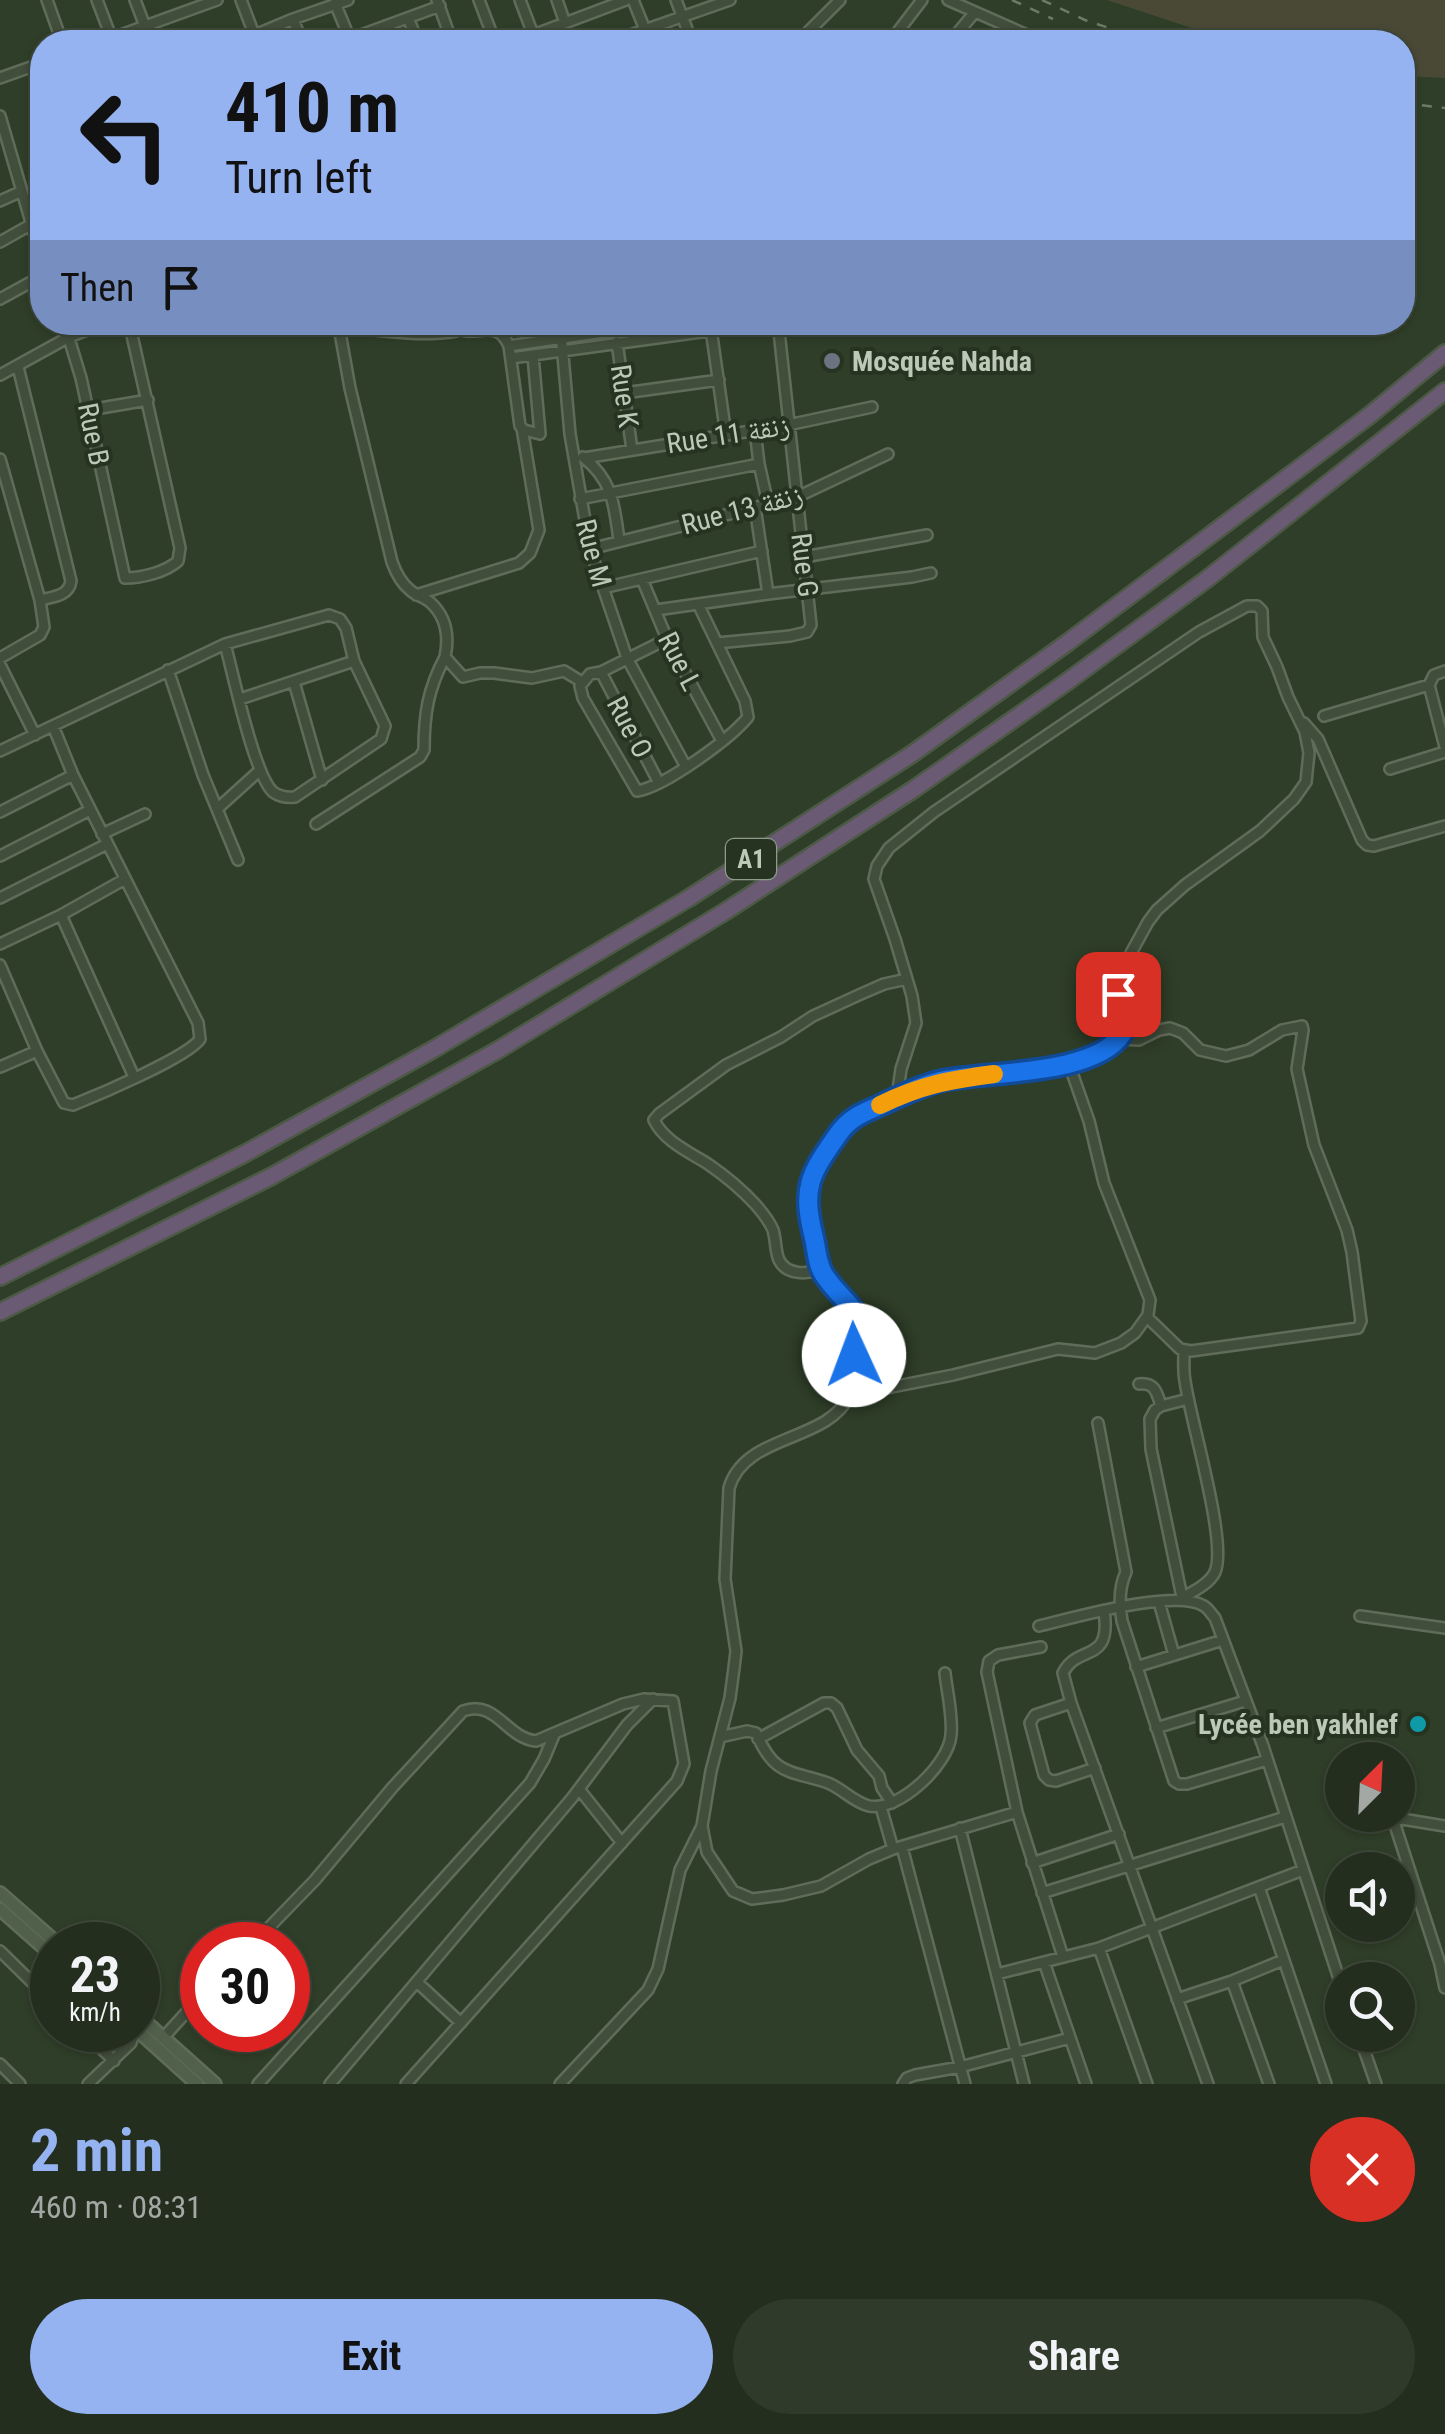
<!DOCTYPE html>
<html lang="en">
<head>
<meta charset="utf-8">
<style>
  :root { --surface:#232e1e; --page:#2f3a2b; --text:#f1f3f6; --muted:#a3a8a4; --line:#404a3c; --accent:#95b2f1 }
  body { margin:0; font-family:"Roboto Condensed","Noto Naskh Arabic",sans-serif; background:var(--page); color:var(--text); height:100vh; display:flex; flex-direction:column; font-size:38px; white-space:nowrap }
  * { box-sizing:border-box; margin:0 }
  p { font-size:32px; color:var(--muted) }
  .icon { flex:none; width:55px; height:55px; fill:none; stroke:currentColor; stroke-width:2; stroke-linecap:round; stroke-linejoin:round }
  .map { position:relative; height:2084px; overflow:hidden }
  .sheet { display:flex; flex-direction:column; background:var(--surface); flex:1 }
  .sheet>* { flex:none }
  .top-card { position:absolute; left:30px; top:30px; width:1385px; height:305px; border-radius:40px; box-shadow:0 2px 8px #0004,0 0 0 2px var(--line); background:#95b2f1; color:#111; overflow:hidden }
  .needle { width:65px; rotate:24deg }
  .buttons { position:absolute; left:1325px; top:1742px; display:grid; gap:20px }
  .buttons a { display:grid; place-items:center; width:90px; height:90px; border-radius:50%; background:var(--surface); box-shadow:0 2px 8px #0004,0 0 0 2px var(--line); font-size:50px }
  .speed { position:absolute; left:30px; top:1922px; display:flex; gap:20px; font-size:50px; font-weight:700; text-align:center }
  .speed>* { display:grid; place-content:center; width:130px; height:130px; border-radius:50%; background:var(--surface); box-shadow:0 2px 8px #0004,0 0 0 2px var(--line); line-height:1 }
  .speed small { font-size:25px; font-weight:400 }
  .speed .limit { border:15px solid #d22; background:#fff; color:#111 }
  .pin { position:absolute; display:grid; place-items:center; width:85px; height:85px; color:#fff; margin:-42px; border-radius:20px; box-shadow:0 5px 15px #0006 }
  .me { position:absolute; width:110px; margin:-55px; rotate:358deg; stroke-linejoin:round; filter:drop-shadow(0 0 8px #0008) }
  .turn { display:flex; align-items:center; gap:35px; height:210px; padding:0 30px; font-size:45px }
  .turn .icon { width:130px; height:130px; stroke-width:2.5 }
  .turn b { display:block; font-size:70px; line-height:85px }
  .then { display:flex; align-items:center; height:95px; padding:0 30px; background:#0003; gap:20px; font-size:38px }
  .round { display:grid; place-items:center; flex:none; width:105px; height:105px; border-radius:52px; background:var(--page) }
  .head { display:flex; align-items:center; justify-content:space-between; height:170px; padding:0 30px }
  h1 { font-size:60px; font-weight:700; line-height:75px; color:var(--accent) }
  .primary-button { display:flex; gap:20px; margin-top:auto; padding:20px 30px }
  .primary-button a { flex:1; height:115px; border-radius:60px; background:var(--accent); color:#111; font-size:40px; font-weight:700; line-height:115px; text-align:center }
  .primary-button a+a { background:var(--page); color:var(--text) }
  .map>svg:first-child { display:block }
  .green { fill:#4a4936 }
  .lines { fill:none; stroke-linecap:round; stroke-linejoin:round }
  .street-casing { stroke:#606c5a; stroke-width:14 }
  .secondary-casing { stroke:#606c5a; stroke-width:16 }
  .highway-casing { stroke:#4d5947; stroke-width:20 }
  .street { stroke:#424e3c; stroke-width:9 }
  .secondary { stroke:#51604a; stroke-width:11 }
  .highway { stroke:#6b5a73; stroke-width:15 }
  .rail { stroke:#6d7b65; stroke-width:2.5; stroke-dasharray:10 10; stroke-linecap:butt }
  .route-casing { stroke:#114b97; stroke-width:25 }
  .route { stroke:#1a73e8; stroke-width:18 }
  .slow { stroke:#f59e0b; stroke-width:18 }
  .worship-dot { fill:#6b7280; stroke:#273321; stroke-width:4 }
  .culture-dot { fill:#0f9aa8; stroke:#273321; stroke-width:4 }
  .labels { text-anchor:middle; stroke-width:8; stroke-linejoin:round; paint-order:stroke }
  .shield { fill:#273321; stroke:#909c8b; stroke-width:2.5 }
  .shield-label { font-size:25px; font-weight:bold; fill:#bdc9b8 }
  .poi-label { font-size:28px; font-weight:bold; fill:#bdc9b8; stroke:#273321; text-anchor:start }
  .street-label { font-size:28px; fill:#bdc9b8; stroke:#273321 }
</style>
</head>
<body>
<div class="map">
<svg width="1445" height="2084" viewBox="0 0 1445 2084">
  <rect width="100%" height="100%" fill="#2f3e28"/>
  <path class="green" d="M1107,0H1445V78L1403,76L1402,42H1381L1379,39L1370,42H1234Z"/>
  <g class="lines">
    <defs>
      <path id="street" d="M47,0L62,42
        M97,0L113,42
        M135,0L151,42
        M241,0L257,42
        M437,0L452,42
        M479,0L495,42
        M520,0L536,42
        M557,0L565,23
        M633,0L650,42
        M676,0L692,42
        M948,0L1043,42
        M335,3L351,42
        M408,18L418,42
        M293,19L302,42
        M385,26L390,42
        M533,35L626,0
        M350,39L440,6
        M101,42L217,0
        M238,42L293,19L348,0
        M610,42L730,0
        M798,42L840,0
        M890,42L922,0
        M950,42L975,12
        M1002,42L1013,30
        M0,78L42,63
        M0,116L42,260
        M0,201L22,191
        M0,242L32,224
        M0,299L42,276
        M64,322L81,378L125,578C142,578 166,572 178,561L180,548L129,322
        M316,322L339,327L350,388L392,562C396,573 401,583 410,590C416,596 425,597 431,603C447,618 449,638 445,657L463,677L480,673H494L532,678L564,671L582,682
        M447,322C472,345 495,313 509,346L520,426L524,430L540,434L533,356
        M560,322L570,434L590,549L627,658L686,767
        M339,327C378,329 417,338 456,331
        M711,329L726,435
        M617,342L632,450
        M509,346L671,322
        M511,358L774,322
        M18,367L71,581C69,596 53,597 40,600
        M0,375L69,337L108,322
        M624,393L719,380
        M89,410L148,400
        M755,430L759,464L768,504
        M583,457C613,481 614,504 619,540
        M584,458L788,425L872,407
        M0,459L40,600L44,627L40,635L0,658
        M580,499L759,464
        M755,507L768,594
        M590,549L797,497L888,454
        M804,557L927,535
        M642,579L667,639L722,741
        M603,588L762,551
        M416,595L519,563L530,553L539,530L522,428
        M656,610L768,594L912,577L931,573
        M667,639L601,672L590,674L580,686L583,698L637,791C664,787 730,739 748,717L745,701L698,604
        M717,643L790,636L807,632L811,625L778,322
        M0,665L35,735
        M168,670L203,775L238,860
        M1445,671L1434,675L1429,685L1445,747
        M601,672L659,783
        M294,682L322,780
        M240,699L354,661
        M1324,716L1429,685
        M1304,723L1318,739L1362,840L1367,845L1374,846L1445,826
        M0,751L225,644L329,615L340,619L346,628L354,661L385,726L381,739L295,797C287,798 280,797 273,792C254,775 233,673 225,644
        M1390,769L1445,752
        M217,809L259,771
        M0,812L73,775
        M316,824L420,757L424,750C424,714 428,689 445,657
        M102,834L145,814
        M0,856L90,810
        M0,898L107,844
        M61,915L134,1077
        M0,944L61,915L125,879
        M0,965L37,1051L64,1103L73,1105C98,1095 188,1057 200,1039L198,1023L73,775L53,726
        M1119,1039L1139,1040L1159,1030L1170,1028L1183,1033L1200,1050L1226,1056L1249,1050L1282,1030L1302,1026L1303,1030L1297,1069L1314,1145L1347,1230L1352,1252L1361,1321L1358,1328L1191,1351L1180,1349L1147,1317
        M0,1067L37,1051
        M897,1097L901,1069L916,1023L912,996L895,939L874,879L877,866L889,848L934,812L1199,632L1247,606H1257L1262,611L1263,637L1277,667L1288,697L1305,732L1309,753L1306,782L1294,799L1260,831L1185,885L1157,910L1148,922L1131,953L1127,980L1118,996L1121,1034C1095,1075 988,1072 942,1081C919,1086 899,1098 878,1106C873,1108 868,1109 864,1111C847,1119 839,1135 827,1149C802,1180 806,1207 815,1243C817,1252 817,1263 822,1272C831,1287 850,1296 855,1313C861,1331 853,1376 849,1396C827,1443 745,1433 729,1488L725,1579L736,1651L734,1668L730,1698L711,1771L702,1826L707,1852L733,1891L752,1899L783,1895L821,1886L869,1859L893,1849L1017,1812
        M821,1269C808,1274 787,1276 779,1260C775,1251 776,1239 773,1230C769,1220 762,1212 755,1204C742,1190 724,1175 708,1164C689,1152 664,1141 654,1120L659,1114L726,1065L781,1037L813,1016L861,994L884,984L907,979
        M1139,1384C1155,1382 1157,1393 1161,1406L1155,1410L1150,1419L1151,1449L1182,1597
        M848,1400L877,1390L953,1375L1058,1349L1095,1353L1121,1343L1135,1333L1148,1315L1150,1300L1104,1183L1089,1121L1069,1064
        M1161,1406L1188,1399
        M1098,1423L1126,1572C1119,1587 1119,1604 1122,1621L1174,1781L1179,1784H1187L1267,1760
        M1178,1600C1190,1593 1209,1585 1215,1572C1228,1542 1190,1419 1185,1381C1183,1371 1184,1360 1184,1350
        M1159,1602L1174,1655
        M1104,1611C1112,1665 1078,1643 1063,1673L1071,1703L1208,2084
        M1360,1616L1445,1628
        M1039,1626C1073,1618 1176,1588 1204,1606C1209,1609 1211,1614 1215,1618L1263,1746L1342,1988
        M1041,1647L998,1655L989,1661L987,1672L1017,1812L1063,1957
        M1136,1667L1223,1640
        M1071,1703L1035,1715L1030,1723L1044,1775L1049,1780L1056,1781L1095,1768
        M1156,1728L1245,1701
        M720,1737L747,1731L756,1733C775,1777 790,1770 828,1783C843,1789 853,1802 869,1806C899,1812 949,1764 951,1735C953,1715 947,1692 945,1673
        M758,1739L824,1703H831L837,1708L857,1750L879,1776L882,1788L892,1803
        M579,1789L622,1843
        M881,1807L893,1849
        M1445,1826L1402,1819L1397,1820L1395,1825L1440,1964L1445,1988
        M960,1828L1024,2084
        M902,1847L965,2084
        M1032,1863L1119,1834
        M1259,1887L1326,2084
        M1042,1893L1285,1817
        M252,1945L315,1880L392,1788L463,1711C496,1699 506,1738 536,1741L623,1704L644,1699L673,1701L684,1764L677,1781L406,2084
        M1099,1948L1147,2084
        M0,1951L52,2002
        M1044,1962L1086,2084
        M997,1974L1099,1948L1303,1870
        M1232,1981L1269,2084
        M418,1983L461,2023
        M1177,1999L1232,1981L1283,1960
        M82,2030L114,2061
        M1359,2035L1376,2084
        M163,2038L202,1995
        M0,2064L20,2084
        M88,2084L131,2043L135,2030
        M258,2084L530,1783L544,1759L554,1735
        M330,2084L572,1798L627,1725L653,1699
        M560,2084L648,1990L658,1969L680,1870L701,1828
        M903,2084L907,2078L915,2075L960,2067L1070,2038"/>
      <path id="secondary" d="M0,1893L59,1945
        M0,1909L52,1955
        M138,2015L215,2084
        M137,2030L197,2084"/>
      <path id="highway" d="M0,1277L244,1154L434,1049L689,898L912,754L1067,643L1370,415L1445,353
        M0,1312L272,1176L498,1050L726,911L914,789L1068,681L1207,579L1445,391"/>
    </defs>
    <use href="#street" class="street-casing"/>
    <use href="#secondary" class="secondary-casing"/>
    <use href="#highway" class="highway-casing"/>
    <use href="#street" class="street"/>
    <use href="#secondary" class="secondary"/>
    <use href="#highway" class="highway"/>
    <path class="rail" d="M1012,0L1053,19
      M1042,0L1085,20L1151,42
      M1402,103L1445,108"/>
  </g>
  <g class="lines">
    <defs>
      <path id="route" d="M854,1355C862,1299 851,1314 824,1275C817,1264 817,1251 814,1238C801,1187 810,1174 839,1133C851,1116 866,1112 883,1104C902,1095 920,1086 940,1081C988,1071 1094,1076 1122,1034L1118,994"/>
    </defs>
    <use href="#route" class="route-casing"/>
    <use href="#route" class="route"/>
    <path class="slow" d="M880,1105C921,1085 949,1080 994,1074"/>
  </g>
  <circle class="worship-dot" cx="832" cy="361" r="10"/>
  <circle class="culture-dot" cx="1418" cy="1724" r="10"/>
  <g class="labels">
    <rect class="shield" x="726" y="839" width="50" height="40" rx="8"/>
    <g class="shield-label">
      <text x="751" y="868">A1</text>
    </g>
    <g class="poi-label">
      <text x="852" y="371">Mosquée Nahda</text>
      <text x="1398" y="1734" text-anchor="end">Lycée ben yakhlef</text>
    </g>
    <g class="street-label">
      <text transform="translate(625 396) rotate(82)" y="10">Rue K</text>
      <text transform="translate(94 434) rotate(78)" y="10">Rue B</text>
      <text transform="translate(728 434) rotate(-9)" y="10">Rue 11 زنقة</text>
      <text transform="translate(742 509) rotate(-15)" y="10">Rue 13 زنقة</text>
      <text transform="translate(594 553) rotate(75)" y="10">Rue M</text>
      <text transform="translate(805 565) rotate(83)" y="10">Rue G</text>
      <text transform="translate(680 661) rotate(63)" y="10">Rue L</text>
      <text transform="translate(630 727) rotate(62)" y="10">Rue O</text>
    </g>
  </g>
</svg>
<div class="buttons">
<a><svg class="needle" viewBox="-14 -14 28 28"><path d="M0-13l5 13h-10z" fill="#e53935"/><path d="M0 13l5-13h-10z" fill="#a3a8a4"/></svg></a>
<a><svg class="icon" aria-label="sound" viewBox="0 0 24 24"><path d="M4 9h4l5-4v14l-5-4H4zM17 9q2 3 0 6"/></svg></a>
<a><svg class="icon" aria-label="search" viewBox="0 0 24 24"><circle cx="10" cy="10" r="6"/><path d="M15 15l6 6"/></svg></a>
</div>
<div class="speed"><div>23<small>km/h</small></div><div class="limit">30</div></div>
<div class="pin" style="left:1118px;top:994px;background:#d93025"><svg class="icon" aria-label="arrive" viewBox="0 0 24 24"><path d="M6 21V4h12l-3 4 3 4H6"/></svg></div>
<svg class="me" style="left:854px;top:1355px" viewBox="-20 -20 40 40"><circle r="19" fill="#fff"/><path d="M0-13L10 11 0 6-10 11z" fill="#1a73e8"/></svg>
<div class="top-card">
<div class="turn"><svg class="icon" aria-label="left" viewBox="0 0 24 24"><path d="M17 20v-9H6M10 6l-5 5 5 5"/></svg><div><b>410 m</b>Turn left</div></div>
<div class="then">Then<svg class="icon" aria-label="arrive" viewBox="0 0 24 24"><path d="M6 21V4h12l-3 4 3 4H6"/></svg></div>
</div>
</div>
<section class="sheet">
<div class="head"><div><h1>2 min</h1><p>460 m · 08:31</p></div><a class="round" style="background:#d93025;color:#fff"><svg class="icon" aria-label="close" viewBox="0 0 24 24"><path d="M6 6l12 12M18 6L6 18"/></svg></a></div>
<div class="primary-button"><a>Exit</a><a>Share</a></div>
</section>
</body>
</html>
